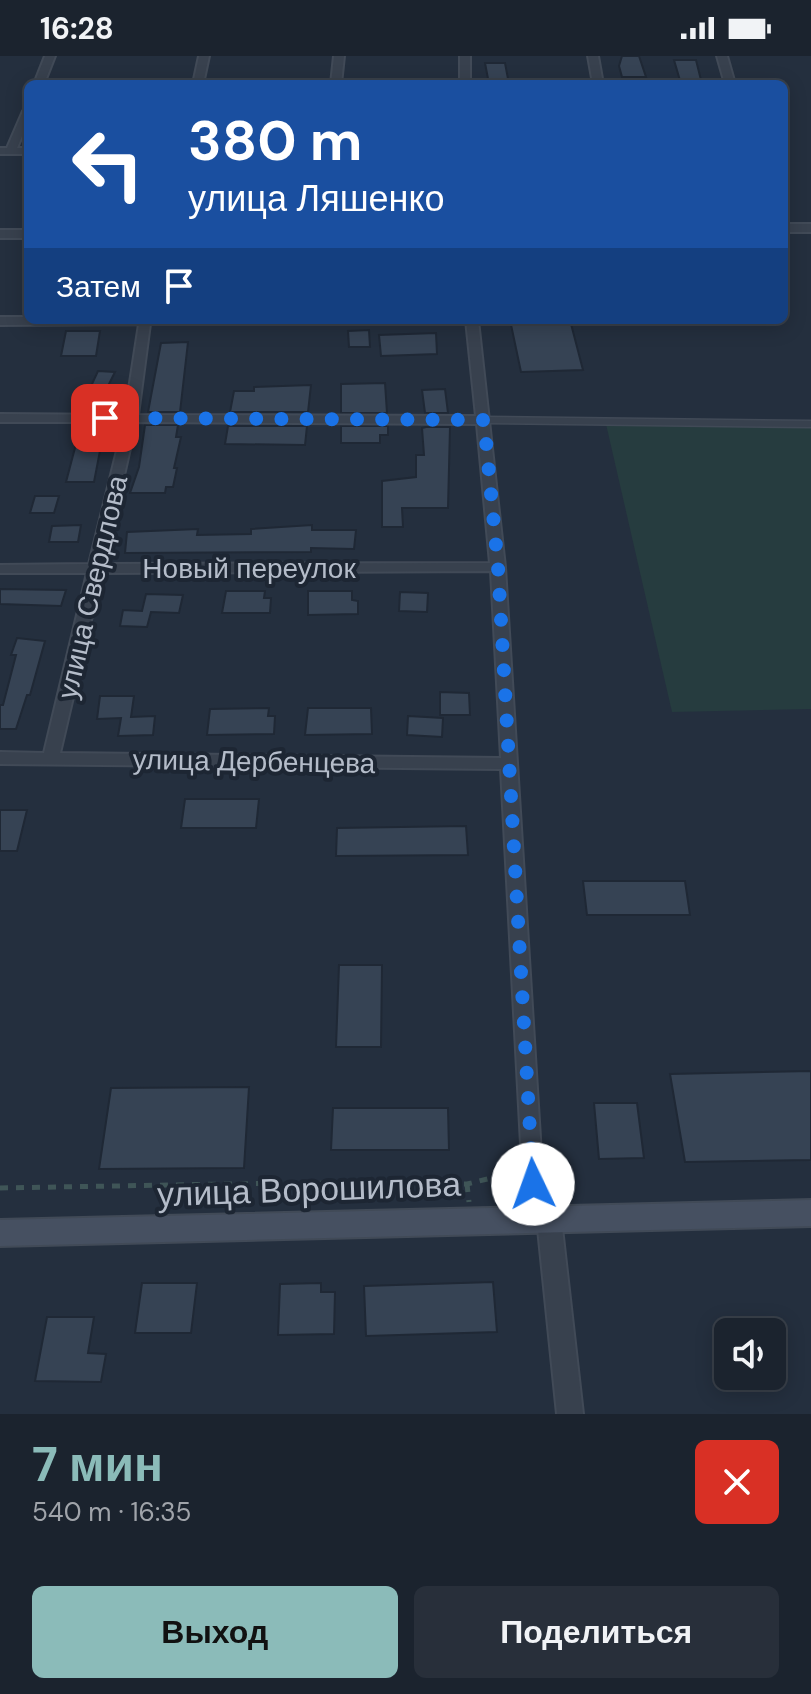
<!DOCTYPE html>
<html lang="ru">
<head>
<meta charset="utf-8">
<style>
  :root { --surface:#1b232e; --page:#282f3a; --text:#f1f3f6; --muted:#a0a4aa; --line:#39404a; --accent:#8bbbb9 }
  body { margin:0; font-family:"DM Sans",sans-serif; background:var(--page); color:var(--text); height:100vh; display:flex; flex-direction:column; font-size:30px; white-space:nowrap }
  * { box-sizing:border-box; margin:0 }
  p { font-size:26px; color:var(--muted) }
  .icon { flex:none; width:44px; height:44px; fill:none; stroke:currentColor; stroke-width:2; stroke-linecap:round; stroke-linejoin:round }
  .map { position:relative; height:1358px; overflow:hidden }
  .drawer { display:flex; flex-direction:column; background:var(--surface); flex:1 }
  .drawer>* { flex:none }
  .banner { position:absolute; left:24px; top:24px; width:764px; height:244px; border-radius:12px; box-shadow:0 4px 20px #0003,0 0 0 2px var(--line); background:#1a4fa0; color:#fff; overflow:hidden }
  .controls { position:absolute; left:714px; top:1262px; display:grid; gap:16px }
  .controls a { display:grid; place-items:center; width:72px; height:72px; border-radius:12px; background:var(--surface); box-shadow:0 4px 20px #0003,0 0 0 2px var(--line); font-size:40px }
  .pin { position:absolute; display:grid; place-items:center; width:68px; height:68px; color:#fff; margin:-34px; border-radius:16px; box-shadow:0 4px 12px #0006 }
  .me { position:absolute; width:88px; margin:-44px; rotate:357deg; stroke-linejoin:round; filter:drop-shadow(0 0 6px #0008) }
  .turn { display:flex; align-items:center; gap:28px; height:168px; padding:0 32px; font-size:36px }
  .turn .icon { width:104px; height:104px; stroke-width:2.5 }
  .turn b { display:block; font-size:56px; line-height:68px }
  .then { display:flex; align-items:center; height:76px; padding:0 32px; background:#0003; gap:16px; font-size:30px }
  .round { display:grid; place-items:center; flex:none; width:84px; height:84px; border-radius:12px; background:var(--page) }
  .headline { display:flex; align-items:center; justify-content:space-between; height:136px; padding:0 32px }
  h1 { font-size:48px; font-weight:700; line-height:60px; color:var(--accent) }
  .primary-button { display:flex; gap:16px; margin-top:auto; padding:16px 32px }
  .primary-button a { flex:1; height:92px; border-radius:12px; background:var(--accent); color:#111; font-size:32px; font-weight:700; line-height:92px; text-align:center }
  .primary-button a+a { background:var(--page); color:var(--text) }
  .status { display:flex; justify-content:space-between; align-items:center; height:56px; padding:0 40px; background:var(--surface); direction:ltr }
  .status svg { height:22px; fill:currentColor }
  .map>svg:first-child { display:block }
  .green { fill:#263c3f }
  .building { fill:#364354; stroke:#1f2835; stroke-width:2 }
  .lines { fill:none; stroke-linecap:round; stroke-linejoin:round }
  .service-casing { stroke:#414a57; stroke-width:9 }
  .minor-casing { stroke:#414a57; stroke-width:4 }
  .tertiary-casing { stroke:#414a57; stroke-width:4 }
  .secondary-casing { stroke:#414a57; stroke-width:4 }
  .path { stroke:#3f5557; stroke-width:5; stroke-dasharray:8 8; stroke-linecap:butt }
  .service { stroke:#38414e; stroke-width:6 }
  .minor { fill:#38414e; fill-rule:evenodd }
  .tertiary { fill:#38414e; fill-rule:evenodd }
  .secondary { fill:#465061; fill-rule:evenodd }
  .route { stroke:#1a73e8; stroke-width:14; stroke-dasharray:0 25.2 }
  .labels { text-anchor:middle; stroke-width:8; stroke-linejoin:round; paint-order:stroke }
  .street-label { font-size:28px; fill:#b4bcc9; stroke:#1d2633 }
  .near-street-label { font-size:34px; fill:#b4bcc9; stroke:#1d2633 }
</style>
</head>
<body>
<div class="status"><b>16:28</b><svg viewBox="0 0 49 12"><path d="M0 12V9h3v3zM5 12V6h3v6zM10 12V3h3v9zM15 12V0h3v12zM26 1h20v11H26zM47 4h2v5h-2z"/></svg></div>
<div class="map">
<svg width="811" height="1358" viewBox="0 0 811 1358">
  <rect width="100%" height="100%" fill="#242f3e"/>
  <path class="green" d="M811,364V653L672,656L606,368Z"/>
  <path class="building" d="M622,0H639L646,21H622L619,10Z
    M674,4H696L702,28H681Z
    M485,7H505L509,28H489Z
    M510,264H570L583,314L521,316Z
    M369,274L370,291H349L348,275Z
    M66,275H100L96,300H61Z
    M436,277L437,298L381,300L379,279Z
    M188,286L180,356H148L161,287Z
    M98,315L115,316L103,340H112L106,356H79Z
    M385,327L387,357H341V328Z
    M311,329L308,356H230L234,335H254V331Z
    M445,333L448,357H425L422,334Z
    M81,369H100L98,374H104L94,426H66Z
    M145,369H178L176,381H181L174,412H177L173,431H166L165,437H130L139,411Z
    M228,370H307L305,389L225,388Z
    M341,370H388V379H380V387H341Z
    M426,371H450L448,452H402L403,471H382V425L416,421V399H424L422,372Z
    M35,440H59L54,457H30Z
    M81,469L78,486H49L52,470Z
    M312,469V474H356L354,493L311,492V496L125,497L127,476L198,473L197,479L251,478V473Z
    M0,533L66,534L61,550L0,548Z
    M226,535H265L264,542H271L270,557H222Z
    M308,535H352V544L358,545V558L308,559Z
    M400,536L428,537L427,556L399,555Z
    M146,538L183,539L179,557L151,556L147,571L120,570L123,554L142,555Z
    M17,582L45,585L30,639H27L16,673H0V649H3L16,599H11Z
    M440,636L469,637L470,659H440Z
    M100,640H134L131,661L155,660L153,679L118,680L121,662L97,663Z
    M269,652L268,660H275L274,678L207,679L210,653Z
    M308,652H371L372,678L305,679Z
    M408,660L443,662L442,681L407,679Z
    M185,743H259L256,772H181Z
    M0,754H27L17,795H0Z
    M466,770L468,799L336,800L337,772Z
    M583,825H685L690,859H587Z
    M339,909H382L381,991H336Z
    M811,1015V1104L685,1106L670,1018Z
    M249,1031L244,1112L99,1113L111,1032Z
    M594,1047H637L644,1102L599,1103Z
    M333,1052H448L449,1094H331Z
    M493,1226L497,1276L366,1280L364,1230Z
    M142,1227H197L191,1277H135Z
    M321,1227V1236H335L334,1278L278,1279L280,1228Z
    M47,1261H94L88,1297L106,1298L101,1326L35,1325Z"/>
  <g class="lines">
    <defs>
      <path id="service" d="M484,364L811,368"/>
      <path id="minor" d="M45,0H55L44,28H34Z
        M199,0H209L203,28H193Z
        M334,0H344L341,28H331Z
        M460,0H470V28H460Z
        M588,0H598L603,28H593Z
        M717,0H727L735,28H725Z
        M28,52V66L17,92H28V98H0V92H7L23,55Z
        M0,261H28V264H292L286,268H150L138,359L476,360L466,264H478L505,511L545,1163L542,1170L535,1172L528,1170L525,1163L501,713L0,708V696L44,697L87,517H0V509L89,508L124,366H0V358L125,359L139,268L0,269ZM136,366L477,368L490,507L104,508ZM491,515L501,702L60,697L102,517Z"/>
      <path id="tertiary" d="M784,168H811V176H784Z
        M0,174H28V182H0Z
        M549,1153L557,1156L561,1163L583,1358H557L537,1163L541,1156Z"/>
      <path id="secondary" d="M811,1144V1170L0,1190V1164Z"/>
    </defs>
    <use href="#service" class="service-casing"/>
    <use href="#minor" class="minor-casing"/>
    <use href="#tertiary" class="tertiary-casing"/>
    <use href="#secondary" class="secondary-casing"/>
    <path class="path" d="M467,1128L469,1146
      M0,1132L284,1127L467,1128L516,1116"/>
    <use href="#service" class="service"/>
    <use href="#minor" class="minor"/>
    <use href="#tertiary" class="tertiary"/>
    <use href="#secondary" class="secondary"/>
  </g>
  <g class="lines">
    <path class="route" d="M105,362L484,364L498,511L533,1128"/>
  </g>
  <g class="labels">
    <g class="street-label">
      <text x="249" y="522">Новый переулок</text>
      <text transform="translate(92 531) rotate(-77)" y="10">улица Свердлова</text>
      <text transform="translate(254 705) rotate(1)" y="10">улица Дербенцева</text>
    </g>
    <g class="near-street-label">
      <text transform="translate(309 1133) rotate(-2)" y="12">улица Ворошилова</text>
    </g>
  </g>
</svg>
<div class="controls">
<a><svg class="icon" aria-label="sound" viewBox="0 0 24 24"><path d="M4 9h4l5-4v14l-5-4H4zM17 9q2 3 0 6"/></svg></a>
</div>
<div class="pin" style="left:105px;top:362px;background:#d93025"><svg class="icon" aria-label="arrive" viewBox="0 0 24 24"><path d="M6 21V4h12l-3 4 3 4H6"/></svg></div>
<svg class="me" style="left:533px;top:1128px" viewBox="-20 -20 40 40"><circle r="19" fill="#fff"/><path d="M0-13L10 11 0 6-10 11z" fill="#1a73e8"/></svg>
<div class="banner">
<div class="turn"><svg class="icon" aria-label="left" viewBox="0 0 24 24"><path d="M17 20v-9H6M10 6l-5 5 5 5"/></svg><div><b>380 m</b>улица Ляшенко</div></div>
<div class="then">Затем<svg class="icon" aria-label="arrive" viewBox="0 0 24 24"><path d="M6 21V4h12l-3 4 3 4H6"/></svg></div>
</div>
</div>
<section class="drawer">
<div class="headline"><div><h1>7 мин</h1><p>540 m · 16:35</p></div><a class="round" style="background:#d93025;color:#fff"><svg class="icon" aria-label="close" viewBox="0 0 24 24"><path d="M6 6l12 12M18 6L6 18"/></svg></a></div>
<div class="primary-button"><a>Выход</a><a>Поделиться</a></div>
</section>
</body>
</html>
